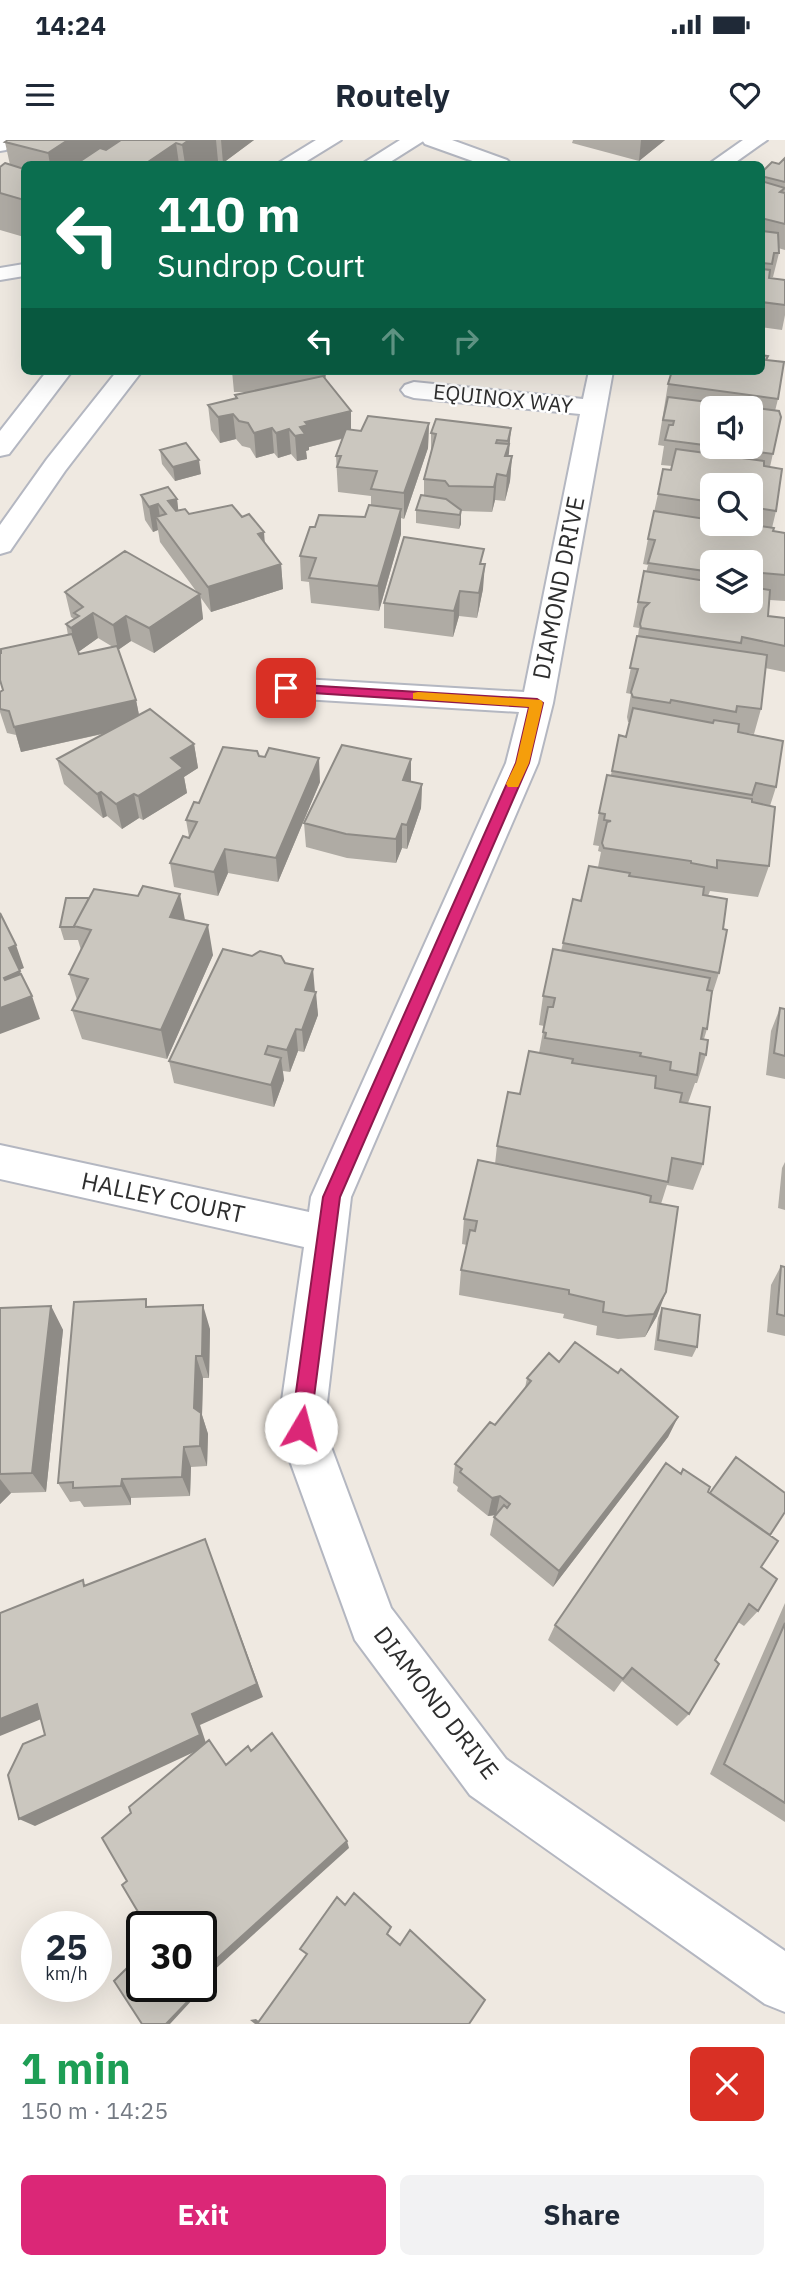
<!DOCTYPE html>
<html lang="en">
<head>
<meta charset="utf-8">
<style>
  :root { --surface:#fff; --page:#f2f2f3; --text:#1f2937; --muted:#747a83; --accent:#db2777 }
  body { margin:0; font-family:"IBM Plex Sans",sans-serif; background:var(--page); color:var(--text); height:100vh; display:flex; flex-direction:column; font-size:26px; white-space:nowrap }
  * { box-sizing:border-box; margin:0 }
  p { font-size:23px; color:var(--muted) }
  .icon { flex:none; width:38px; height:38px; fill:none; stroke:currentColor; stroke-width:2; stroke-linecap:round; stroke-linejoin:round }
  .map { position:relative; height:1884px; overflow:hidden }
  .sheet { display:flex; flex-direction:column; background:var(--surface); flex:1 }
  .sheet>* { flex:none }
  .hud { position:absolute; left:21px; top:21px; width:744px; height:214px; border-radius:10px; box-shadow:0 7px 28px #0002; background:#0b6e4f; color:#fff; overflow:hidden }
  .tools { position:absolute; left:700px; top:256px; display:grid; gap:14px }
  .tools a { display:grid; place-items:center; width:63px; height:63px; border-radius:10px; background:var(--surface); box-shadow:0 7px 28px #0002; font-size:35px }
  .speed { position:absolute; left:21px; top:1771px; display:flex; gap:14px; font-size:35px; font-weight:700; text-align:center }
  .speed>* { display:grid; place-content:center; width:91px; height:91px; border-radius:50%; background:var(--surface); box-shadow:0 7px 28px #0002; line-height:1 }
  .speed small { font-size:18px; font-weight:400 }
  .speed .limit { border:4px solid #111; border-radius:10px; background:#fff; color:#111 }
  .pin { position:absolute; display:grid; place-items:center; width:60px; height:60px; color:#fff; margin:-30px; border-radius:14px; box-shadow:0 4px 10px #0006 }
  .me { position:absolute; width:77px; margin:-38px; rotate:8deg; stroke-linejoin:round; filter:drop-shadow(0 0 5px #0008) }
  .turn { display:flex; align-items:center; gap:24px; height:147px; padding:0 21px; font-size:32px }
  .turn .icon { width:91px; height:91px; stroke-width:2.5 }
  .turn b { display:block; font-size:49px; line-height:60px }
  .lanes { display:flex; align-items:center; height:66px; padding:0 21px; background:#0003; justify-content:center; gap:35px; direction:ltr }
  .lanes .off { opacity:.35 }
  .round { display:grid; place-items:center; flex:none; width:74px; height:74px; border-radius:10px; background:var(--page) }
  .summary { display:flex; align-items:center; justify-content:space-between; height:119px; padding:0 21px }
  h1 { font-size:42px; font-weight:700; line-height:52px; color:#1e9e55 }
  .action { display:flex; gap:14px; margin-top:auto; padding:14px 21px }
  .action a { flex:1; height:80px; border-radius:10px; background:var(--accent); color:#fff; font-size:28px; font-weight:700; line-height:80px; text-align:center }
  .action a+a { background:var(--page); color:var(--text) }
  .status { display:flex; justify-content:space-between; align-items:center; height:49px; padding:0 35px; background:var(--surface); direction:ltr }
  .status svg { height:19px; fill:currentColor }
  header { display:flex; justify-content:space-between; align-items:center; height:91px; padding:0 21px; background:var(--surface); font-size:32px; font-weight:700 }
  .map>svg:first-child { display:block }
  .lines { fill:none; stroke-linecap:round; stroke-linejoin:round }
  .lane-casing { stroke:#b4b7c1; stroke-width:4 }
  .street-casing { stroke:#b4b7c1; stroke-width:4 }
  .secondary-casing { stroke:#b4b7c1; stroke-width:4 }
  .lane { fill:#fff; fill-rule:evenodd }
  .street { fill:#fff; fill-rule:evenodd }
  .secondary { fill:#fff; fill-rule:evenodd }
  .wall { fill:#afaba4; fill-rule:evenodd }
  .shaded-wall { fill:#8e8b86 }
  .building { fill:#cbc7bf; stroke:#8e8b86; stroke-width:2 }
  .route { fill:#db2777; stroke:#8e194d; stroke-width:2 }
  .slow { fill:#f59e0b }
  .labels { text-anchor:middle; stroke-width:5; stroke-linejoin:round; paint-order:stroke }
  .far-street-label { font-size:21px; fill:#2e2e2e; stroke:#fff }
  .street-label { font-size:24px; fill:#2e2e2e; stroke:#fff }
</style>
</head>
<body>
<div class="status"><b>14:24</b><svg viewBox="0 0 49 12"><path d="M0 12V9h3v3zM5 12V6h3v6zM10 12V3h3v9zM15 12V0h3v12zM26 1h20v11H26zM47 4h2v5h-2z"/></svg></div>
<header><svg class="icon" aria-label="menu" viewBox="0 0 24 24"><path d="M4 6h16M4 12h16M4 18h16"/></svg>Routely<svg class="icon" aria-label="heart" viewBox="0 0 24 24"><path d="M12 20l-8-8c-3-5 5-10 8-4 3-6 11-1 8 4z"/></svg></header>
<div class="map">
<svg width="785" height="1884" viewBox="0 0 785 1884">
  <rect width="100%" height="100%" fill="#efe9e1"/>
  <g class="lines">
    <defs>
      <path id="lane" d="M0,0H15L6,10L0,11Z
        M24,124V136L0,140V128Z"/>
      <path id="street" d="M422,0H452L507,20L511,24H481L425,4Z
        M743,0H767L733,24H709Z
        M589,231H613L553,563L538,623L351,1057L324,1288L391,1468L506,1619L785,1811V1872L765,1864L470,1655L355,1500L278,1288L304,1107L0,1039V1005L309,1072L311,1057L506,623L519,572L286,558L275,555L271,548L275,541L286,538L524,552L580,274L414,258L405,255L401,250L405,245L414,242L583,259Z"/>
      <path id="secondary" d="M316,0H341L302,24H277Z
        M400,0H425L387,24H362Z
        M47,231H72L9,314L0,316V291Z
        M117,231H142L65,331L10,411L0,414V385L47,319Z"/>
    </defs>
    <use href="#lane" class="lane-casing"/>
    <use href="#street" class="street-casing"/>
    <use href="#secondary" class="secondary-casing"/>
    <use href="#lane" class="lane"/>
    <use href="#street" class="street"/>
    <use href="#secondary" class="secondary"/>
  </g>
  <path class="wall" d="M8,0H254L223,23L218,21L213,24H24V97L0,90V27L10,25L5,2Z
    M573,0H665L639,21L572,3Z
    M785,18V110L778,108L779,113L773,137H770L769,138L785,140V175L782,190L761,187V33L779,24Z
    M767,220L778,259L775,271L781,277L770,327L776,371L772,388L773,391L785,393V461L770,460L768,476L785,478V532L765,528L761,569L754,594L738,592L776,647L770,666L769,726L758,757L710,751L708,756L723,789L719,833L712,855L707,889L704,899L706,915L697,943H695L688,963L703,1024L693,1050L667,1045L661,1064L657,1176L645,1197L618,1199L596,1195L597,1186L563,1178L564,1174L459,1155L461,1130L467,1105L462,1104L464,1079L495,1024L497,1006L539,913L544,886L539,885L543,856L561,811L563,803L581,761L598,727L601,712L598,711L599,706L593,705L599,673L611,635L619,595L626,597L630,582H628L627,577L631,554L626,553L637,496H638L639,488L633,487L638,462L648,425L643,424L648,399L658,354L671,330L672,326L661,325L664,306L658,305L668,244ZM712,345H751V383H712ZM712,422H751V460H712Z
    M232,231H326L325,239L351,290L361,291L429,283L428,308L404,379L401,378V394L379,471L311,463L309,442L301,441L300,416L315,387L365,377L371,365V356L338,352L336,316L342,299L309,307V310L306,311L307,319L297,321L291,314L278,318L274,313L256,318L250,308L242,306L236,299L220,303L211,290L208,265L235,258V255L249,252H234Z
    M511,288L508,316H512L510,341L505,361L495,360L492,372L461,371V384L459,389L416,383V370L424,356V339L431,315V293Z
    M160,310L201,334L175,341L162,324Z
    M141,355L177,359L178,371L265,403L281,424L283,449L211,472L201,458L203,479L154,513L131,501L118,510L136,560L139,575L194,604L198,628L184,637L187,653L143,680L139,678L122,689L107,676L103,678L64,644L57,619L107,593L21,612L16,595L7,593L0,572V552L68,495L66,484L74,479L71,477L65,452L196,451L160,402L158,390L153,392L145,380ZM98,498L113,507L79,514L78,512Z
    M483,424V449L477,478L459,476L453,497L384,488V463Z
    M259,616L320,642L278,742L228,733L218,756L174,747L170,723L189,697L186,680L199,663Z
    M411,642L422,644L421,668L407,709L402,708L396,723L347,718L306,707L304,683Z
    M185,780L213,815L167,919L82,899L72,870L77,860L69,834L81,810L78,800H64L60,787Z
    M252,816L285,823L315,852L318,875L304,912L298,911L290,932L283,931L284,940L274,967L174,943L169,921Z
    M780,868L785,869V939L766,935L771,891Z
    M785,1022V1070L778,1068L782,1028Z
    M781,1126L785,1127V1196L767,1192L771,1145Z
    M51,1166L63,1190L46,1352L11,1353L0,1364V1168Z
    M149,1167L210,1189L209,1238H203L202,1275L208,1294L207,1326L191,1327L190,1356L131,1358V1365L84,1367L80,1361L70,1362L58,1343Z
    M662,1168L697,1207L692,1217L654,1210L658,1178Z
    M559,1222L678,1277L668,1297L553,1447L490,1395L494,1377L495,1375L488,1376L457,1351L458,1347L453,1343L455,1324L495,1285L525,1248L527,1238Z
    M681,1334L770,1395L761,1427L758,1471L744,1486L738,1482L715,1520L689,1574L677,1586L622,1541L614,1552L548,1500L555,1485Z
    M785,1463V1682L710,1634Z"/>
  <path class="shaded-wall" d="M68,0H121L96,24H50L48,13Z
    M189,0H216L218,21L213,24H185L182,5Z
    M221,0H254L223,23Z
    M641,0H665L639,21Z
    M176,3L179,24H145Z
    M323,231H326L324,255Z
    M351,271V296L309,307V310L306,311L307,319L297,321L295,296L300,287L305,282Z
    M233,274L236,299L220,303L218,277Z
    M429,283L428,308L404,379V353Z
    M272,288L274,313L256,318L254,293Z
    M511,288L509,313L508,319L505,316Z
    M289,289L291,314L278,318L276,293Z
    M512,316L510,341L505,361L507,336Z
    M199,320L201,334L175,341L173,327Z
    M497,334L495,360L492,372L494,347Z
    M177,359L180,384L168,361Z
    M158,364L161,384L156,377L158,390L153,392L149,367Z
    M401,369V394L379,471L378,446Z
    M461,370V384L459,389L460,375Z
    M264,392L266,418L258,394Z
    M281,424L283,449L211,472L208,447Z
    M485,424L483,449L477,478L479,453Z
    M460,451L459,476L453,497L454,471Z
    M200,454L203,479L154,513L149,488Z
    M93,473L98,498L77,513L71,488Z
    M126,476L131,501L118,510L113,485Z
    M136,560L141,585L21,612L14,587Z
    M194,604L198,628L184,637L187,653L143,680L138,656L171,618Z
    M319,618L320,642L278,742L276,718Z
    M411,619V643L403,640Z
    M422,644L421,668L407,709V685Z
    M101,652L107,676L103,678L97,654Z
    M134,654L139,678L122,689L116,664Z
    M402,684V708L396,723V699Z
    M225,709L228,733L218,756L214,732Z
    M180,754L186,785L170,777Z
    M208,785L213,815L167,919L161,890Z
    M16,805L24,828L17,831L9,808Z
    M313,829L315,852L305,850Z
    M20,831L29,854L12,861L4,838Z
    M316,852L318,875L304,912L302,890Z
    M32,856L40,879L0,894V868Z
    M296,889L298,911L290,932L287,910Z
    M281,918L284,940L274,967L271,945Z
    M666,1152L657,1176L645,1197L654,1174Z
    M203,1165L210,1189L209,1238L202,1216Z
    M51,1166L63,1190L46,1352L32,1333Z
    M196,1216L203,1238L202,1275L208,1294L207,1326L200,1306L194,1268Z
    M678,1277L668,1297L553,1447L559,1431Z
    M184,1307L191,1327L190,1356L182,1337Z
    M0,1339L11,1353L0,1364Z
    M122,1339L131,1358V1365L121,1346Z
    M500,1356L496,1375L488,1376L492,1358Z
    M205,1399L263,1557L200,1585L207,1606L35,1686L19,1679L192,1574Z
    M37,1564L51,1575L0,1596V1579Z
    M347,1701L349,1708L201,1842V1833Z
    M183,1846H196L193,1849H188L194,1858L170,1884H166Z
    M256,1879L262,1884H255L250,1880Z"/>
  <path class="building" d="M8,0H68L48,13L5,2Z
    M121,0H189L182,5L176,3L145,24H76L100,8L106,10Z
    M785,18V42L761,36V33L772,22L779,24Z
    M5,23L24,29V60L0,53V27Z
    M761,41L785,48L780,52L785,53V84L761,78Z
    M761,91L778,93L779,113H774L772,124L761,123Z
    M761,129L770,130L769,138L785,140V165L761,162Z
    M761,215L768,216L766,220L784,222L778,259L668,244L672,231H761Z
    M323,236L351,271L305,282L308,285L300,287L305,294L295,296L289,289L276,293L272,288L254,293L248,283L239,281L233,274L218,277L208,265L237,258L235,255Z
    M668,257L779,271L781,277L773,314L715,306H751V268H712V306L665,300L669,285H673L674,281L663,280Z
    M368,276L429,283L404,353L371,349L377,331L337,327L341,316H336L346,289L361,291Z
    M436,279L511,288L508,301L497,300L496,303L509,304L505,316H512L507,336L497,334L494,347L449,346L445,341L424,339L436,294L431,293Z
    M186,303L199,320L173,327L160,310Z
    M676,309L764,321V326L782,329L776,371L751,367V345H712V362L658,354L663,329L671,330Z
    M168,347L177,359L168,361L176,371L185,369L189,374L232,365L242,377L249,374L264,392L258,394L281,424L208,447L156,377L166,374L158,364L149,367L141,355Z
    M421,355L446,359L461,370L460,375L416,370Z
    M369,365L401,369L378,446L309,438L316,418L300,416L310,387H315L319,375L365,377Z
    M654,371L712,380V383H739L774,388L773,391L785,393V435L751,432V422H712V432L648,423L655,400L648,399Z
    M404,397L484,409L480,424H485L479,453L460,451L454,471L384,463Z
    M125,411L200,454L149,488L126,476L113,485L93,473L71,488L66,484L79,476L74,473L83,467L65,452Z
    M644,431L712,442V460H751V447L770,450L768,476L785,478V506L742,497L741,503L641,488L640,484L644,468L649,463L638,462Z
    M72,494L79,514L117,506L136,560L14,587L9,571L0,569V552L3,550L0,540V513H1V509Z
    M637,496L767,515L761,569L737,566L736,572L671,560L670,563L633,557L631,552L638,529L630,528Z
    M633,568L713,583L714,580L739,584L738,592L783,601L776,647L756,643L752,655L612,631L619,595L626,597Z
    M150,569L194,604L171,618L183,628L138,656L134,654L116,664L101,652L97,654L57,619Z
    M342,605L411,619L403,640L422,644L407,685L402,684L396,699L346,694L304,683Z
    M223,607L257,611L259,616L265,617L269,608L319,618L276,718L225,709L214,732L170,723L183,696L189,698L197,682L186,680L194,662L199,663Z
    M607,635L752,659V662L775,667L769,726L717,720V728L691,723V721L604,708L602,703L607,682L611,681L604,680L605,674L599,673Z
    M589,726L630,733L629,736L704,747L703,755L727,759L723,789L727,790L719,833L563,803L573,759L581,761Z
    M143,746L180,754L170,777L208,785L161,890L72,870L88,839L69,834L91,790L74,786L94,749L138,756Z
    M66,758H89L74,786V787H60Z
    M0,773L16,805L9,808L20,831L4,838L5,840L21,834L32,856L0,868Z
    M223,809L252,816L260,811L281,816L285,823L313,829L305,850L316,852L302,890L296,889L287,910L268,906L265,914L281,918L271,945L169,921Z
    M553,809L710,838L707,850L712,851L707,889L703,888L701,899L708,900L706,915L700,913L697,935L670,930L671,922L640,916L641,913L545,898L546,893L543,892L548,867H553L555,858L543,856Z
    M780,868L785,869V916L774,913Z
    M529,911L573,919L572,923L656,936L655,948L682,953L680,962L710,967L703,1024L672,1018L668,1042L497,1006L508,952L520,954Z
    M478,1020L639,1053L651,1056L650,1062L678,1067L666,1152L654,1174L626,1176L603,1172L604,1162L569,1154V1150L461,1130L470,1090L475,1091L477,1081L464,1079Z
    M781,1126L785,1127V1176L777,1174Z
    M146,1159V1167L203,1165L202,1216H196L194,1268L201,1273L200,1306L184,1307L182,1337L122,1339L121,1346L73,1348V1342L58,1343L74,1162Z
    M51,1166L32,1333L0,1334V1168Z
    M662,1168L700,1175L697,1207L658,1200Z
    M575,1202L618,1233L621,1229L678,1277L559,1431L494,1377L504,1365L507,1368L510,1364L500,1356L492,1358L460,1332L462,1329L455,1324L490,1282L495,1285L531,1241L527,1238L549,1213L559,1222Z
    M736,1317L785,1353V1372L770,1395L710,1353Z
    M666,1323L681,1334L683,1329L710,1347L708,1352L778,1401L761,1427L777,1439L758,1471L749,1464L715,1520L719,1524L689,1574L632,1528L623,1539L555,1485Z
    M205,1399L257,1544L192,1574L200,1595L19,1679L8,1635L23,1604L45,1595L37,1564L0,1579V1473L83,1440L84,1446Z
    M785,1483V1663L724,1624Z
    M272,1593L347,1701L201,1833V1787H147L122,1745L127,1741L102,1698L131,1673L129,1667L209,1600L226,1625L248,1606L251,1611Z
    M354,1753L391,1787L387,1794L400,1805L410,1790L485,1860L469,1884H257L307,1814L300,1809L337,1757L345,1765Z
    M138,1817L142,1822V1846H182L191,1858L166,1884H142L114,1841Z"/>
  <path class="route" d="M286,544L537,559L543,563L529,623L340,1057L310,1288L307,1294L301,1297L294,1294L291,1288L323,1057L516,623L529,567L282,551V545Z"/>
  <path class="slow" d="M418,552L541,560L543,563L529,623L518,647H508L506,644L516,623L529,567L413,559V553Z"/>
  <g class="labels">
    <g class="far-street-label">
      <text transform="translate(503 259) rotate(6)" y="7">EQUINOX WAY</text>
    </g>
    <g class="street-label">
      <text transform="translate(559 448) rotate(-79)" y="8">DIAMOND DRIVE</text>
      <text transform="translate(163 1058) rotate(12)" y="8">HALLEY COURT</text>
      <text transform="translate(436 1563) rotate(52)" y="8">DIAMOND DRIVE</text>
    </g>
  </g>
</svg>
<div class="tools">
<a><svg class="icon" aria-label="sound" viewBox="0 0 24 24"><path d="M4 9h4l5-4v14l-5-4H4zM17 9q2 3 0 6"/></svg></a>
<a><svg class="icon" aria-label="search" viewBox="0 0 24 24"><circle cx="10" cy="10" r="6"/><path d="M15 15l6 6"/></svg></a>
<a><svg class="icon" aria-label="layers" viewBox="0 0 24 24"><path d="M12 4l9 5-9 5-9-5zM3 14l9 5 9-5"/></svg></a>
</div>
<div class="speed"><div>25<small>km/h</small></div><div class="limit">30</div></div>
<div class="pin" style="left:286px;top:548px;background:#d93025"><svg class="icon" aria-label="arrive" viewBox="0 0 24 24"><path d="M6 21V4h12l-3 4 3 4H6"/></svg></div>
<svg class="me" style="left:301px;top:1288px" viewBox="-20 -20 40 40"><circle r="19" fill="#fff"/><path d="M0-13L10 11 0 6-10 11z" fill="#db2777"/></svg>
<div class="hud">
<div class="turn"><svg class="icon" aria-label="left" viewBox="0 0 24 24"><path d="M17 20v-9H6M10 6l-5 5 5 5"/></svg><div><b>110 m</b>Sundrop Court</div></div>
<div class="lanes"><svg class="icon" aria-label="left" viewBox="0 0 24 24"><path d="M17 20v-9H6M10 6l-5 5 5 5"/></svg><svg class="icon off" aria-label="ahead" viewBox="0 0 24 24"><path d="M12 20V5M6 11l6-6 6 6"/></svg><svg class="icon off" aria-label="right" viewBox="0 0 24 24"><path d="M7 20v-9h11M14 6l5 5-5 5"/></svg></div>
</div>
</div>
<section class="sheet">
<div class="summary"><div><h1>1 min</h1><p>150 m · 14:25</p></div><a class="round" style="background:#d93025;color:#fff"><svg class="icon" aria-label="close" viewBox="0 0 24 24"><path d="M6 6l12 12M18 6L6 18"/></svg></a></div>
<div class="action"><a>Exit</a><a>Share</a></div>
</section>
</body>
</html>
